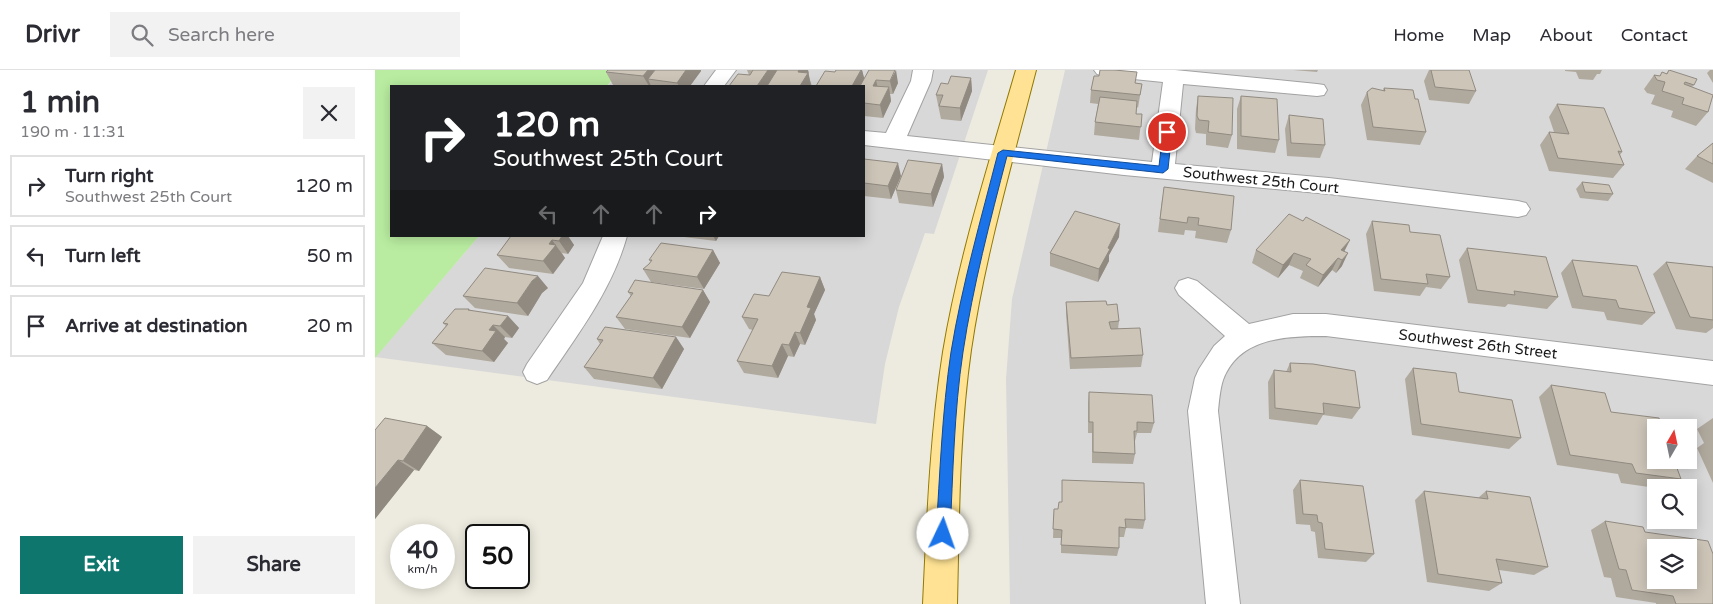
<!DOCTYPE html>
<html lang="en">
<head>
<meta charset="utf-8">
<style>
  :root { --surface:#fff; --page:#f2f2f3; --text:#2b2b33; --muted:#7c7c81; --line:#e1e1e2; --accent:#0f766e }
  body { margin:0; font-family:"Varela Round",sans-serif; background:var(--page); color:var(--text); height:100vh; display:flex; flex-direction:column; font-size:19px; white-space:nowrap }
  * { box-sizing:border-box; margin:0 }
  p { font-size:16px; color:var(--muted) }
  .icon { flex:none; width:28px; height:28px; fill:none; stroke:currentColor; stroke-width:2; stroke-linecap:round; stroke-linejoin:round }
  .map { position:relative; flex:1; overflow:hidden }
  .sheet { display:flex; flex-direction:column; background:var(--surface); width:375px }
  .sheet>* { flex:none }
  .top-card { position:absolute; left:15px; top:15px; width:475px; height:152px; border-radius:0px; box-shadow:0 2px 12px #0003; background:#202124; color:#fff; overflow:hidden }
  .needle { width:32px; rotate:9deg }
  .controls { position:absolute; left:1272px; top:349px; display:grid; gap:10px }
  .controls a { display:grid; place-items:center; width:50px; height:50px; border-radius:0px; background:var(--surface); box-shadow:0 2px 12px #0003; font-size:25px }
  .speed { position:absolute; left:15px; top:454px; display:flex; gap:10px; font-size:25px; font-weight:700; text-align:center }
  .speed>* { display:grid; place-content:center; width:65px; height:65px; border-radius:50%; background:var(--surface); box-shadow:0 2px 12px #0003; line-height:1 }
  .speed small { font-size:12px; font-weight:400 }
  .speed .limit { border:2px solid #111; border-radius:8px; background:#fff; color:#111 }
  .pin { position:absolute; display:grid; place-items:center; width:42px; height:42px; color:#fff; margin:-21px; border:2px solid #fff; border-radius:50%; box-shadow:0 1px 5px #0007 }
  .me { position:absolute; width:55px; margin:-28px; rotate:3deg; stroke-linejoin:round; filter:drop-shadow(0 0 4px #0008) }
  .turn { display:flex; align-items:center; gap:18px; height:105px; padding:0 20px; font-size:22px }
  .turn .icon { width:65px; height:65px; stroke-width:2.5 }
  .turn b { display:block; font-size:35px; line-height:42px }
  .lanes { display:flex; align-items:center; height:48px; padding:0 20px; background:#0003; justify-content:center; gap:25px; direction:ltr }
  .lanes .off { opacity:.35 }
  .round { display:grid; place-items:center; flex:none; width:52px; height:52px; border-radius:0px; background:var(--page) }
  .head { display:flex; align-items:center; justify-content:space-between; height:85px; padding:0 20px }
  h1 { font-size:30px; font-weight:700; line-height:38px }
  .button { display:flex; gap:10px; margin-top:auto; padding:10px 20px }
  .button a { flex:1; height:58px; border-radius:0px; background:var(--accent); color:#fff; font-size:20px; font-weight:700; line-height:58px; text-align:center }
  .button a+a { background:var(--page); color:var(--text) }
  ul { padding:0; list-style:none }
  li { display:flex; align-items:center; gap:15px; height:62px; margin:0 10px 8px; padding:0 10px; border:2px solid var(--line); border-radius:0px }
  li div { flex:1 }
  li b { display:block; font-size:19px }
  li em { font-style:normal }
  header { display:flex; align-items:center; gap:30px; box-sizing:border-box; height:70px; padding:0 25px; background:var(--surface); border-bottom:1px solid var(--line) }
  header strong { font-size:24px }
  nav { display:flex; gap:28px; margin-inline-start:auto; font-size:18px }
  .search { width:350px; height:45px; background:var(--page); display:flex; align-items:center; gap:12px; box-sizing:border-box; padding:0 18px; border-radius:0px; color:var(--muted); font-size:19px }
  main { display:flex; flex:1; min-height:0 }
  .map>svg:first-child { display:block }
  .residential { fill:#d9d8d8; fill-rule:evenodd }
  .grass { fill:#b9eca0 }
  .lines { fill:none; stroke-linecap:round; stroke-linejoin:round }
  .minor-casing { stroke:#a2a2a2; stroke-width:2 }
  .major-casing { stroke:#927900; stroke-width:2 }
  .minor { fill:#fff; fill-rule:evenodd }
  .major { fill:#ffe293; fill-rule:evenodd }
  .wall { fill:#b0a99e }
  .shaded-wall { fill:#908a81 }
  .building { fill:#cdc5b8; stroke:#908a81; fill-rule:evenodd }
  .route { fill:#1a73e8; stroke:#114b97 }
  .labels { text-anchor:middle; stroke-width:4.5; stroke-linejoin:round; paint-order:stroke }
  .street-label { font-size:15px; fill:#1b1b1b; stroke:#fff }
</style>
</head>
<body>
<header>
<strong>Drivr</strong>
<div class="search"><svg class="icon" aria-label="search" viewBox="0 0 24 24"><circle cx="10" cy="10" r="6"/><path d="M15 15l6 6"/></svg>Search here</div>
<nav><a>Home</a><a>Map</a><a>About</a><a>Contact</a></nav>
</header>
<main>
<section class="sheet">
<div class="head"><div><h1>1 min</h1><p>190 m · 11:31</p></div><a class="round"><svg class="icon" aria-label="close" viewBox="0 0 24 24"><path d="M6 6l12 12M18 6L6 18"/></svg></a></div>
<ul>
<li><svg class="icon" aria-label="right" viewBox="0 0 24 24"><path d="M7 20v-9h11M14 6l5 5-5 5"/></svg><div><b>Turn right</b><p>Southwest 25th Court</p></div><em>120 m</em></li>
<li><svg class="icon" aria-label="left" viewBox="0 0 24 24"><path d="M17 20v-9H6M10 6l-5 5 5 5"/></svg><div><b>Turn left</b></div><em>50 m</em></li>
<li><svg class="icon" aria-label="arrive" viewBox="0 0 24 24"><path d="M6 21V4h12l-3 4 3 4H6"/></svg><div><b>Arrive at destination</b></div><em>20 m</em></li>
</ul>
<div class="button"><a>Exit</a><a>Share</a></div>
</section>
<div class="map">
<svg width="1338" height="534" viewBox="0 0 1338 534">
  <rect width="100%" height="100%" fill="#edebdf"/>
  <path class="residential" d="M246,0H613L559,164L550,163L524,237L510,294L501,354L0,287L104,166H489V16H233Z
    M690,0H1338V534H635L631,309L637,229ZM1281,358H1314V390H1281ZM1281,418H1314V450H1281ZM1281,478H1314V510H1281Z"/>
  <path class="grass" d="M0,0H246L232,16H16V166H104L0,288Z"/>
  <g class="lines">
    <defs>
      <path id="minor" d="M341,0H361L349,16H329Z
        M538,0H558L556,11L532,66L777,92L788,12L729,6L722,4L719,0H800L942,14L949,15L952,20L949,25L942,26L808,14L800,94L954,108L1143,131L1151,133L1155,139L1151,145L1143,147L954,124L749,105L489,75V61L511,63L536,11Z
        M228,166H252C237,220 203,264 172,310L162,314L152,310L148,302L152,294L208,213Z
        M813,208L822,211L874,254L918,244H951L1338,291V315L951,266C912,266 864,267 848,310C845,319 844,331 843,341L865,534H831L813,341L820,308L824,299L839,276L850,266L804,225L800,218L804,211Z"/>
      <path id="major" d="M641,0H661C637,93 610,185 596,280C584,364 584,450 582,534H548C552,450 555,365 568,282C584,186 614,93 641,0Z"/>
    </defs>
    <use href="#minor" class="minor-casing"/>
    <use href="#major" class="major-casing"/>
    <use href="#minor" class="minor"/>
    <use href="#major" class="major"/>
  </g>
  <path class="wall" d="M372,0H433L434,3L433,4L437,16L374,5Z
    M461,0H487L489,9L494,0L523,13L518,24H515L516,31L508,48L489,46V16L460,2Z
    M918,0H943L942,2Z
    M1054,0H1089L1101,21L1094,34L1054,30L1049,11Z
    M1190,0H1227L1225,4H1222L1218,10L1204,9L1201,2L1190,1Z
    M1294,0L1319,15L1317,17L1333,42L1321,56L1296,47L1298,41L1276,34L1280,25L1272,23L1269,19L1279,5L1285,6L1287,2L1291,4Z
    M1335,0H1338V13L1332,3Z
    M326,1L315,16H252L238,15L231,2Z
    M596,8L597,21L586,51L566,49L561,25L573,14Z
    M761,13L767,14L763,38L762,37L761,44H767L764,70L719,65L720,52L723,34L715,33L716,20Z
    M1009,18L1040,29L1051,62L1045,75L992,70L986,35L992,22L1008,20Z
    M823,26L857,65L853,78L831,75V64L821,63L820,59L821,39Z
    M866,26L904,70L900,83L862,79V39Z
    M1182,34L1247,82L1245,85L1249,95L1238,108L1174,101L1165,75L1174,62H1179L1174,47Z
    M914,45L950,75L945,88L912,86L910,59Z
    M1338,73V113L1310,99L1322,86Z
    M489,89L526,106L516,129L489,126Z
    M567,94L569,107L558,137L524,133L521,120Z
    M1207,112L1238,124L1233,131L1205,128L1201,119Z
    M787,130L856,160L852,173L820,168L821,161L810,160L809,165L783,162Z
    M997,151L1035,162L1075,207L1066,219L1051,217L1045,226L999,221L991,164Z
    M136,166H193L199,175L193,184L187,183L190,188L178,204L134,198L122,185Z
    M301,166H344L341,171Z
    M744,167L734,185V191L723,212L675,196V183Z
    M1092,178L1183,227L1172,239L1133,234L1130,237L1093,233L1084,190Z
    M338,180L345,193L329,219L276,212L268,199L274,194L276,192L274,190Z
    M881,180L969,181L967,196L961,203L957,200L943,217L925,208L928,201L914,195L903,208L877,193Z
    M1197,190L1280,243L1267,255L1232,250L1229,242L1197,238L1186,203Z
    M1291,192L1338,197V258L1331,263L1301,259L1278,204Z
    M445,207L450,220L439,244L441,250L430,275L425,274L419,287L413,286L403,308L369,303L362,291L378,260L374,259L367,247L394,226Z
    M173,218L167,223L153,246L100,238L88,226Z
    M328,220L335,232L315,268L250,259L241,247L256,226L253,222Z
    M691,232L732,235L744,251L743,259L768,285L766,297L695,299L691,244Z
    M94,239L97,241L133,246L144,258L137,268L130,267L129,269L133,273L119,292L71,285L57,273L71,256L68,253Z
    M301,267L309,279L287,319L219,309L209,297L225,274L222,269Z
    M915,293L985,338L977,349L948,345L942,355L894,349L893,312L899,300L911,302Z
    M1038,298L1084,322L1146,368L1134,379L1037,365L1030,309Z
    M1176,315L1236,342L1306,409L1293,418H1281L1246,413L1243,404L1182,395L1164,327Z
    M714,322L779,353L776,363H762L760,371V384L758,394L717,393V363H713V333Z
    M1338,348V413L1322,378L1329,373L1322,359Z
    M52,356L67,367L44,401L39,400L0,449V360Z
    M925,410L999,484L991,492L943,488L940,462L936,461L935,455L921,454L918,420Z
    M1049,421L1103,428L1111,421L1173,497L1159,505L1124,500L1127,513L1114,521L1052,512L1040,430Z
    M679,439L770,450L768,459L751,458L749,467H744V478L742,486L686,483V468H678Z
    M1230,451L1270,462L1338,534H1281V533L1241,527L1236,508L1229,507L1216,460Z"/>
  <path class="shaded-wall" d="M273,0H290L273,9L276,16H274L268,6Z
    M311,0H326V1L315,16H304L302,13Z
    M393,0H405L395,16H382Z
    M424,0H433L436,16H425L423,2Z
    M486,0H487L490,11L487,16H477Z
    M521,0L523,13L518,24L515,11Z
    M596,8L597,21L586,51L585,38Z
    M501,10L504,23L498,16Z
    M514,17L516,31L508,48L505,35Z
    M523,93L526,106L516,129L513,116Z
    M567,94L569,107L558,137L556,124Z
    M745,154L744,167L734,185V191L723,212L724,199L733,178Z
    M187,166H193L199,175L193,184L184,171Z
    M338,166H344L341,171Z
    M177,170L190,188L178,204L168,191L174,174Z
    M975,170L969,182L966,180Z
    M338,180L345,193L329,219L322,207Z
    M919,183L914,195L903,208L908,195Z
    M973,183L967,196L961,203L967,190Z
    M963,188L957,200L943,217L948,205Z
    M163,206L173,218L167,223L153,246L142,233L157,211Z
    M445,207L450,220L439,244L441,250L430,275L425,263L432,237Z
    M328,220L335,232L315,268L307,257Z
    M133,246L144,258L137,268L125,256Z
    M118,255L130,267L129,269L133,273L119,292L107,281L114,260Z
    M420,262L425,274L419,287L414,275Z
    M301,267L309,279L287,319L278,308Z
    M407,274L413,286L403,308L397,296Z
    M52,356L67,367L44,401L28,391Z
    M23,390L39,400L0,449V418Z"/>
  <path class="building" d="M233,0H273L268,6L231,2Z
    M280,0H311L302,13L273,9Z
    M378,0H393L382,16H354L363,4L375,5Z
    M402,0H424L423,2L433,3L425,16H392Z
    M461,0H486L477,16H441L450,1L460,2Z
    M494,0H520L515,11L501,10L498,16L514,17L505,35L489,33V16H485Z
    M725,0H739L762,2L760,13L767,14L765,25L716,20L719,6H724Z
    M1056,0H1094L1101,21L1060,17Z
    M1294,0L1322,9L1319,15L1310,12L1309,14L1338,25L1333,42L1307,34L1309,28L1287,21L1290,12L1282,10L1279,5L1285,6L1287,2L1292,4Z
    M576,6L596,8L585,38L564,36L568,25H561L566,13L573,14Z
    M997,18L1010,21L1009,18L1038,20L1040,29H1043L1051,62L998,57L992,22Z
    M823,26L858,28L857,65L833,62L834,51L824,50L822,46Z
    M866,26L902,29L904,70L866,66Z
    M725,27L762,31L761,44H767L766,57L720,52Z
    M1182,34L1229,38L1247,82L1243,81L1249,95L1183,88L1174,62L1194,64Z
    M914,45L948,49L950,75L916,73Z
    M1338,73V94L1322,86Z
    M489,89L523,93L513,116L489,113Z
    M533,90L567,94L556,124L521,120Z
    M1207,112L1234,115L1238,124L1210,122Z
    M789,117L859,126L856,160L823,155L824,148L813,147L812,153L785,149Z
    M700,141L745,154L733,178L735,179L724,199L675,183Z
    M914,144L928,151L931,147L975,170L966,180L973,183L967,190L963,188L948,205L931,195L936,189L919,183L908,195L881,180Z
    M997,151L1034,155L1035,162L1065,165L1075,207L1051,204L1053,214L1006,209Z
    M136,166H187L184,171L177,170L174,174L181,175L168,191L122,185Z
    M286,173L338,180L322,207L268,199L274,194L277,190H274Z
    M1092,178L1171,187L1183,227L1139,221L1140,225L1102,220Z
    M1197,190L1262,196L1280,243L1244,238L1241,230L1208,226Z
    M1291,192L1338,197V250L1315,247Z
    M110,198L163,206L157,211L142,233L88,226Z
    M407,202L445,207L432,237L436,238L425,263L420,262L414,275L407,274L397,296L362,291L383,249L367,247L379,224L394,226Z
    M260,210L328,220L307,257L241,247L258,223L253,222Z
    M731,231L732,235L742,234L744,251L734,252L736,259L765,258L768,285L696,288L691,232Z
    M80,239H94L93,240L133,246L125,256L118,255L114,260L121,261L107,281L57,273L73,254L68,253Z
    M230,257L301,267L278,308L209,297L228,270L222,269Z
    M915,293L938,294L980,301L985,338L948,333L949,344L900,338L899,300L916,302Z
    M1038,298L1081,303L1084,322L1137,330L1146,368L1046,354Z
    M1176,315L1230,323L1236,342L1284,348L1287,358H1281V390H1299L1306,409L1261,403L1257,394L1195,385Z
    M714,322L777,325L779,353L762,352V361H759L760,384L718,382V352H714Z
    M10,348L52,356L28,391L23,390L0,418V360Z
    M687,410L769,413L770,450L750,449L751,458L744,457V478L686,475L687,460L678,459L679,439H683L684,432H687Z
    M925,410L988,416L999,484L950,479L947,453L943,452L942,445L928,444Z
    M1049,421L1113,429L1111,421L1155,427L1173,497L1121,489L1127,513L1063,504Z
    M1230,451L1268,457L1270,462L1333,471L1338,484V534H1301L1298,526L1257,520L1251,500L1244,499ZM1281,478H1314V510H1281Z"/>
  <path class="route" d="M792,59L797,62L793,99L788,103L632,86C615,151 598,216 588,282C579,342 578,404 575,464L573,468L568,470L563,468L561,464C565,404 567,342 576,282C587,215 606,149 623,83L628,80L784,96L788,62Z"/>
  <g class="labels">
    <g class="street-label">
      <text transform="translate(886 110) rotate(6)" y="5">Southwest 25th Court</text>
      <text transform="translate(1103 274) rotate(7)" y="5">Southwest 26th Street</text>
    </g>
  </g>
</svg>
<div class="controls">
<a><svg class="needle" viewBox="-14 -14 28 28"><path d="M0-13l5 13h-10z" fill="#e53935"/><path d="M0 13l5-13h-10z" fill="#7c7c81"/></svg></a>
<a><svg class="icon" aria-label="search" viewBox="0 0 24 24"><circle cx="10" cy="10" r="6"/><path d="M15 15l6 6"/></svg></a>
<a><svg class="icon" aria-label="layers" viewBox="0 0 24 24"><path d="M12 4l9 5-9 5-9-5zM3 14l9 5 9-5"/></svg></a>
</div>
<div class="speed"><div>40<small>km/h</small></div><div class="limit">50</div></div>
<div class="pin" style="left:792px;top:62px;background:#d93025"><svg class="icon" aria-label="arrive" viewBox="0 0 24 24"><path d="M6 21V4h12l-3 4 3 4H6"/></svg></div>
<svg class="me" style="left:568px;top:464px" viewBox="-20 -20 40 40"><circle r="19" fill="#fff"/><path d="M0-13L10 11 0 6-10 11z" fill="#1a73e8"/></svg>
<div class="top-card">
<div class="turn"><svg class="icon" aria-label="right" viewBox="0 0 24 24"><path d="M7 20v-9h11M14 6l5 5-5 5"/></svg><div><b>120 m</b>Southwest 25th Court</div></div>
<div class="lanes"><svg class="icon off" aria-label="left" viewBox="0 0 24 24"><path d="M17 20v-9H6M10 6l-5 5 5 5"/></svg><svg class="icon off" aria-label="ahead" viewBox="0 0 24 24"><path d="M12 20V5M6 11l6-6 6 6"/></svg><svg class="icon off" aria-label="ahead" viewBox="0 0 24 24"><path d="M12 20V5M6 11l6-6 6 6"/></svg><svg class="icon" aria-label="right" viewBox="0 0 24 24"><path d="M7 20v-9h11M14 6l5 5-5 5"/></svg></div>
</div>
</div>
</main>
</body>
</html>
